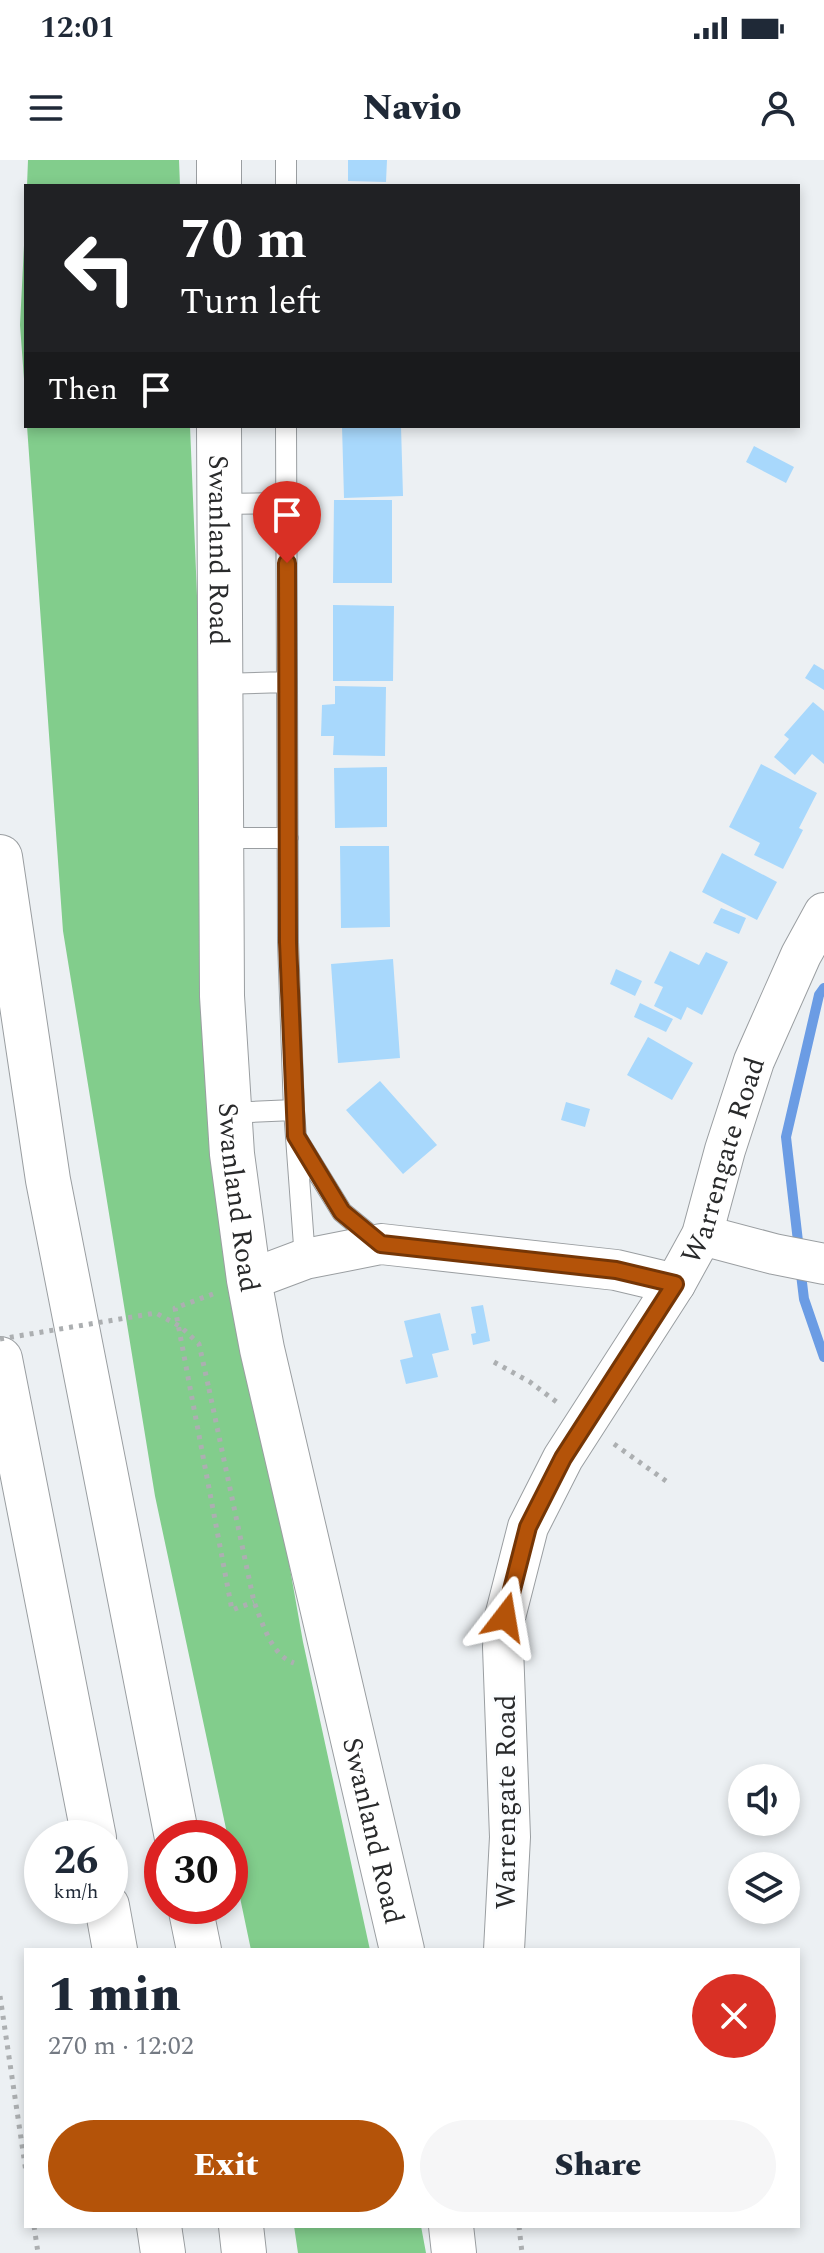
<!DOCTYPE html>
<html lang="en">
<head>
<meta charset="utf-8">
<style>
  :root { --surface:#fff; --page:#f6f6f7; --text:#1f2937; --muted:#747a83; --accent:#b45309 }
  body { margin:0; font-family:Spectral,serif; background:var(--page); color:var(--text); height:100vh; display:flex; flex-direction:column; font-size:30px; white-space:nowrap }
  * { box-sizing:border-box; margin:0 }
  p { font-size:26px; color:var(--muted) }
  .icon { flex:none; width:44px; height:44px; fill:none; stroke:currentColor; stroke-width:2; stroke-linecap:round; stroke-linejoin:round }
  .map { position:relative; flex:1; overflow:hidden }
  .side { position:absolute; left:24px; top:1788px; width:776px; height:280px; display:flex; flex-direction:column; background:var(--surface); border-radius:0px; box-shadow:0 4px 12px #0003 }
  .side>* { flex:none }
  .hud { position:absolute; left:24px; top:24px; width:776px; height:244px; border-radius:0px; box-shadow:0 4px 12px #0003; background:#202124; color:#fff; overflow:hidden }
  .controls { position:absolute; left:728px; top:1604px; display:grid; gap:16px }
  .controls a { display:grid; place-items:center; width:72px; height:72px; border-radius:50%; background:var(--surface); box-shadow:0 4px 12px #0003; font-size:40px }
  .speed { position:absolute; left:24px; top:1660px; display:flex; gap:16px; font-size:40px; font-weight:700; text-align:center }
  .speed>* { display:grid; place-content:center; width:104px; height:104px; border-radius:50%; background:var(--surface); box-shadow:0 4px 12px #0003; line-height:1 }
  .speed small { font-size:20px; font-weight:400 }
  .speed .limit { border:12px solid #d22; background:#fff; color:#111 }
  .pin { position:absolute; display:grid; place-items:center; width:68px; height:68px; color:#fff; margin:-82px -34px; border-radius:50% 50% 50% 0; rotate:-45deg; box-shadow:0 0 8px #0007 }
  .pin .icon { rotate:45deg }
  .me { position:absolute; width:88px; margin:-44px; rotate:14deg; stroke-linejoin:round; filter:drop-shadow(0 0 6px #0008) }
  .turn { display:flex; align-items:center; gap:28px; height:168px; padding:0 24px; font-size:36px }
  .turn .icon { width:104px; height:104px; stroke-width:2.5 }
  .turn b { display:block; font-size:56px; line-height:68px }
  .then { display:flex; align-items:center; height:76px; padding:0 24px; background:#0003; gap:16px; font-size:30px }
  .round { display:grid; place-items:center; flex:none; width:84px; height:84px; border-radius:42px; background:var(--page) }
  .overview { display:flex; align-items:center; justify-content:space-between; height:136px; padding:0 24px }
  h1 { font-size:48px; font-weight:800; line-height:60px }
  .action { display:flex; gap:16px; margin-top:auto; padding:16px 24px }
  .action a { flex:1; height:92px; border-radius:48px; background:var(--accent); color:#fff; font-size:32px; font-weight:800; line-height:92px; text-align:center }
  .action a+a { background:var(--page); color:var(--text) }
  .status { display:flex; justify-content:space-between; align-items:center; height:56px; padding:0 40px; background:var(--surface); direction:ltr }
  .status svg { height:22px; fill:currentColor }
  header { display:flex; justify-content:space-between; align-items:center; height:104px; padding:0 24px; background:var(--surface); font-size:36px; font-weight:800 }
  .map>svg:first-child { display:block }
  .forest { fill:#82cd8c }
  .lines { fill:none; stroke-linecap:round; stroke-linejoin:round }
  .stream { stroke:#6b9ce4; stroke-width:10 }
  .building { fill:#a8d8fc }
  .lane-casing { stroke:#9a9ea1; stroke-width:22 }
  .street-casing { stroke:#9a9ea1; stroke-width:42 }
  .secondary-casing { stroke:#9a9ea1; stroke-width:46 }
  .highway-casing { stroke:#9a9ea1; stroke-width:46 }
  .path { stroke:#acafb1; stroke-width:5; stroke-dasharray:4 6; stroke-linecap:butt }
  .lane { stroke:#fff; stroke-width:20 }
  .street { stroke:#fff; stroke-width:40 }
  .secondary { stroke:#fff; stroke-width:44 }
  .highway { stroke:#fff; stroke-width:44 }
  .path-bridge { stroke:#acafb1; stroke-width:5; stroke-dasharray:4 6; stroke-linecap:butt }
  .route-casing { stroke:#753606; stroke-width:20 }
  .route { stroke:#b45309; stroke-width:14 }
  .labels { text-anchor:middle; stroke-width:6; stroke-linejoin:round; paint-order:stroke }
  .street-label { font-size:28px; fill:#292a2b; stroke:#fbfdff }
</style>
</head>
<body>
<div class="status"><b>12:01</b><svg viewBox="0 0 49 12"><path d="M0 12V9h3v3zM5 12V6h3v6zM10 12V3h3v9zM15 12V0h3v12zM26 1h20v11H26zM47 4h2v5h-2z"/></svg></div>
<header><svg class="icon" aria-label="menu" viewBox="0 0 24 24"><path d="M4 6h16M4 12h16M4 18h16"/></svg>Navio<svg class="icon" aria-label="person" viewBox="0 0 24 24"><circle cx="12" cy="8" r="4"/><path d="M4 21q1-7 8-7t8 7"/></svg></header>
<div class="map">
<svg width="824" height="2093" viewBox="0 0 824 2093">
  <rect width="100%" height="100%" fill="#ecf0f3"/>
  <path class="forest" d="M28,0H179L180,26H27Z
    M26,46V246L20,165Z
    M27,266H190L221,1018L303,1482L370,1790H251L230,1690V1678H228L155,1336L63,771Z
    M294,2066H421L426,2093H298Z"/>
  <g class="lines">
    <path class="stream" d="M799,1090L786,977L819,835L824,828
      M800,1106L804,1139L824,1197"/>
  </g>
  <path class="building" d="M348,0H387L386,22L348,21Z
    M342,266H401L403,336L344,338Z
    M754,286L794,307L786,323L746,302Z
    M334,340H392V423H333Z
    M333,445L394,446L393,521H333Z
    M814,504L824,510V530L805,518Z
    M335,526L386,527L385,596L333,595L334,576H321L322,545L335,544Z
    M813,542L824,551V604L812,594L795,615L774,597L789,579L784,575Z
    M761,604L817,633L799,668L803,670L783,709L754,695L760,683L729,667Z
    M387,607V667L335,668L334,608Z
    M340,686H389L390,767L341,768Z
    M722,693L777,722L757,760L702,732Z
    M721,748L746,758L739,774L713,763Z
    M670,791L699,805L706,792L728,802L702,855L687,847L681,860L654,846L663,827L654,823Z
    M393,799L400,898L338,903L331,804Z
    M616,809L642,821L635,836L610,824Z
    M640,843L673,859L666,872L634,857Z
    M648,877L693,903L672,940L627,915Z
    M380,921L437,985L403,1014L346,950Z
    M566,942L590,949L585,967L561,960Z
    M483,1145L490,1181L473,1185L471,1174L476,1173L471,1147Z
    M440,1153L449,1190L432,1194L438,1217L406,1224L400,1200L413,1197L404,1161Z"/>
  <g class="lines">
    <defs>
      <path id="lane" d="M286,0V26
        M286,266L288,782L294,950L305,1099
        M219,344L287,343
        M219,524L287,522
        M219,678H288
        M229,953L294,950
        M297,979L342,1052L381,1084"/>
      <g id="street">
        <path d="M702,1075L774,1094L824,1104"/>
        <path d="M249,1120L305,1099L381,1084L616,1110L675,1124"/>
        <path id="s1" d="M504,1790L510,1677L503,1487L505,1457L528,1367L563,1298L675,1124L702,1075L725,990L754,901L801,795L824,753"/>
      </g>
      <g id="secondary">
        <path d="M219,0V26"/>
        <path id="s2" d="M219,266L222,836L232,994L249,1120L262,1189L402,1790"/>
        <path d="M451,2066L454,2093"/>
      </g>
      <path id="highway" d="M0,697L48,1020L177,1678
        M0,1199L94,1678
        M107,1746L115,1790
        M190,1746L199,1790
        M159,2066L163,2093
        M241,2066L244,2093"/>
    </defs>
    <use href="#lane" class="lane-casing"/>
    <use href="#street" class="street-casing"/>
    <use href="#secondary" class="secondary-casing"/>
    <use href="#highway" class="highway-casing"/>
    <path class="path" d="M213,1134L175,1148L232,1450L254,1442
      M494,1202L530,1222L558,1243
      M209,1229L254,1442C263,1464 271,1495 294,1503
      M614,1284L666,1321
      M0,1836L26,2012
      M34,2066L38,2093
      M519,2066L522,2093"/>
    <use href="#lane" class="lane"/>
    <use href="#street" class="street"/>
    <use href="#secondary" class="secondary"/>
    <use href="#highway" class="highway"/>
    <path class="path-bridge" d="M0,1179L156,1153L181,1167L199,1184L209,1229"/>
  </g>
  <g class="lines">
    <defs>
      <path id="route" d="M287,403L288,782L296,976L342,1052L381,1084L616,1110L675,1124L563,1298L528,1367L505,1457"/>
    </defs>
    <use href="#route" class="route-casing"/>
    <use href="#route" class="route"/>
  </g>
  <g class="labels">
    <g class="street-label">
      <text dy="10" stroke="none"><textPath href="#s2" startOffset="124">Swanland Road</textPath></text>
      <text dy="10" stroke="none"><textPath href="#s1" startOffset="844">Warrengate Road</textPath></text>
      <text dy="10" stroke="none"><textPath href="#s2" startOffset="772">Swanland Road</textPath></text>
      <text transform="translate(505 1642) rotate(-90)" y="10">Warrengate Road</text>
      <text dy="10" stroke="none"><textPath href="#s2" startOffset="1420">Swanland Road</textPath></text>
    </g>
  </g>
</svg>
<div class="controls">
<a><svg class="icon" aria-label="sound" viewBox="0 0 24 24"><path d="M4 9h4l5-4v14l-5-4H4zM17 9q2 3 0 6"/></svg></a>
<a><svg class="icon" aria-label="layers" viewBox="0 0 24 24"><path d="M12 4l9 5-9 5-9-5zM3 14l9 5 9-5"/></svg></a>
</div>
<div class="speed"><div>26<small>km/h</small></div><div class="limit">30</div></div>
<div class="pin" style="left:287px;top:403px;background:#d93025"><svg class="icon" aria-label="arrive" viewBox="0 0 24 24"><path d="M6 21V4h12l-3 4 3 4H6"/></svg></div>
<svg class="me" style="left:505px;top:1457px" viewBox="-20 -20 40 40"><path d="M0-17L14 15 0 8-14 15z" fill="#b45309" stroke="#fff" stroke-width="4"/></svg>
<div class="hud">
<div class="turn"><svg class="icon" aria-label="left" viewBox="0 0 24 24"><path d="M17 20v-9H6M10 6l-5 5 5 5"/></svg><div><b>70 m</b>Turn left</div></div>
<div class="then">Then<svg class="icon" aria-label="arrive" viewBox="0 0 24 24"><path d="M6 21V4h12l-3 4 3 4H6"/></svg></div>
</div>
<section class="side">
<div class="overview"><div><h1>1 min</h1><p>270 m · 12:02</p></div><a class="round" style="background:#d93025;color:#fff"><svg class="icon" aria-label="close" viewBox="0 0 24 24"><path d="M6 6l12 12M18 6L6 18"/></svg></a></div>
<div class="action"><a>Exit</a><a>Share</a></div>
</section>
</div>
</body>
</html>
